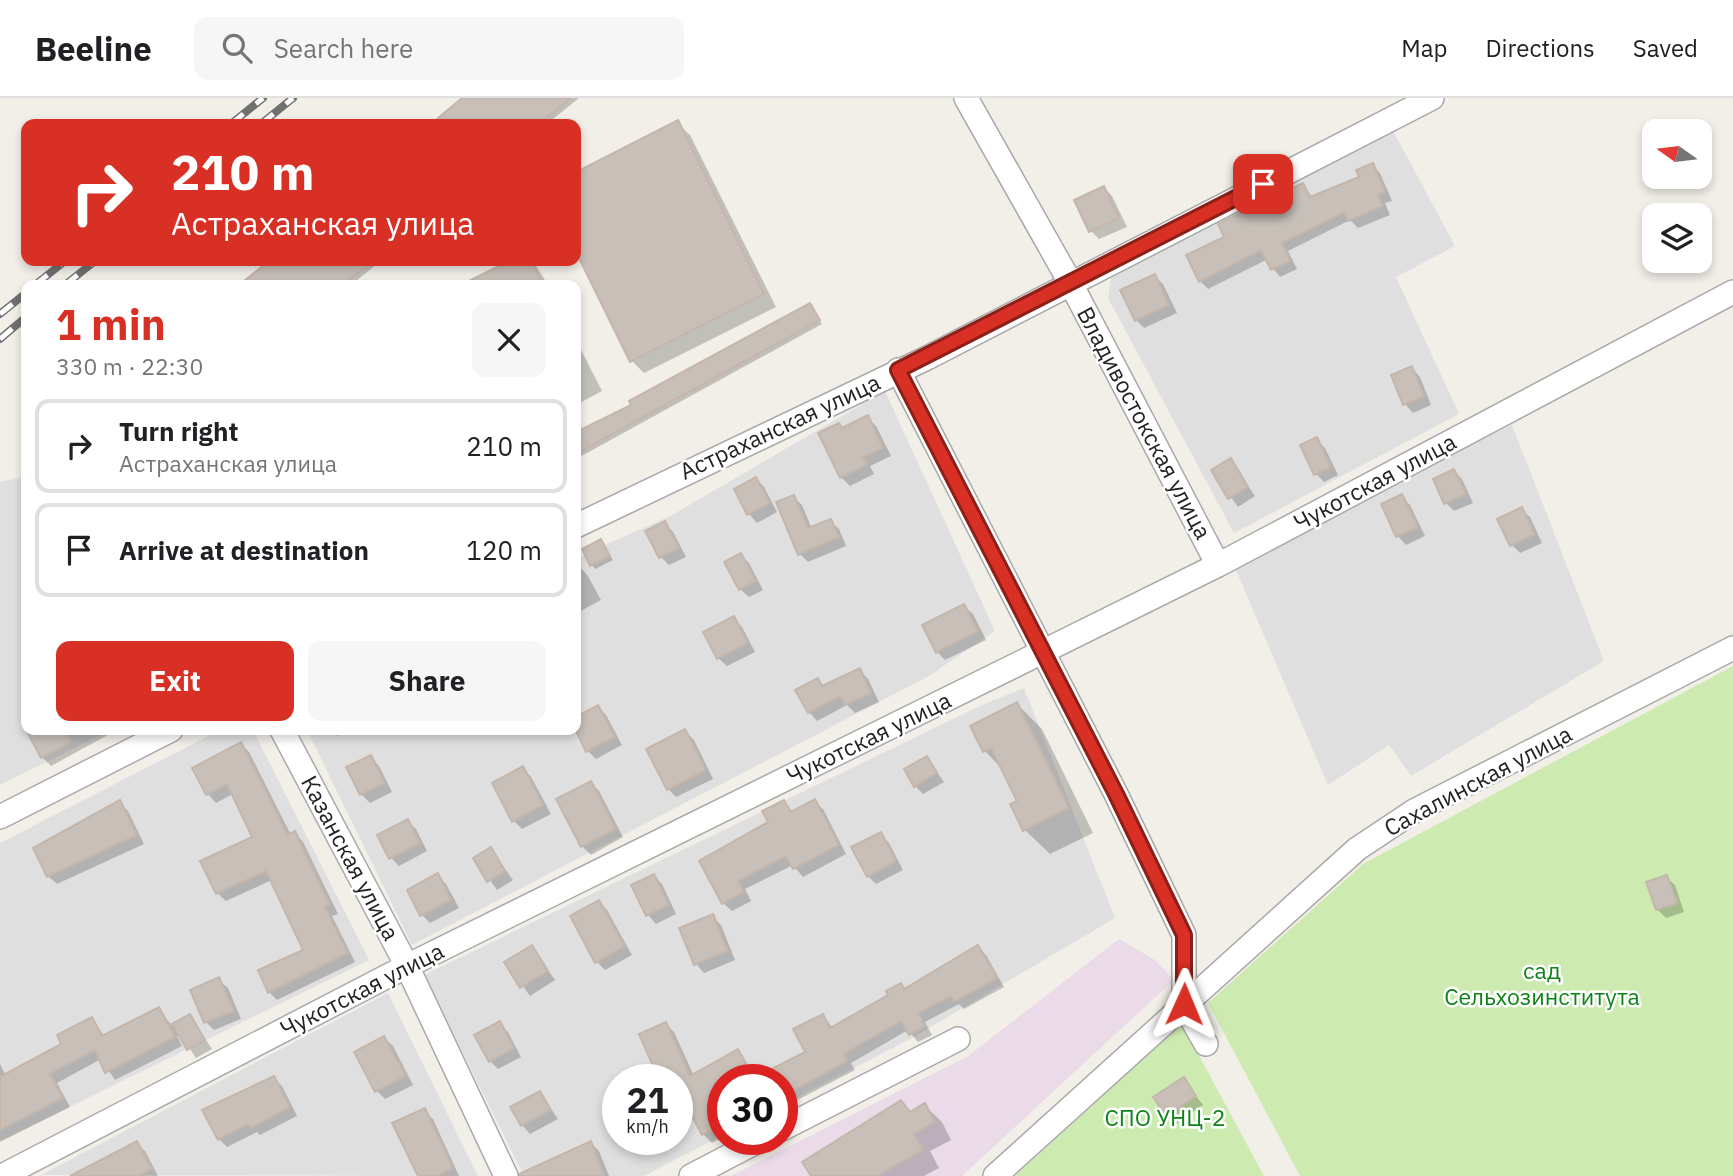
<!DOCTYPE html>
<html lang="en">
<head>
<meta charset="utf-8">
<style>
  :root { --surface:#fff; --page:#f6f6f6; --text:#202124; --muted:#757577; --line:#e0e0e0; --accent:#d93025 }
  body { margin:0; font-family:"IBM Plex Sans",sans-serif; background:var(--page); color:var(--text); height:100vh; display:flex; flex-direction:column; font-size:26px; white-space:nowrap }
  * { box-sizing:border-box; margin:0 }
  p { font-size:23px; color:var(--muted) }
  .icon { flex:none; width:38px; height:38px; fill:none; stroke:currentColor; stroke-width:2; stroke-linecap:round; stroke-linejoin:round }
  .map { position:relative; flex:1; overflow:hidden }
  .sheet { position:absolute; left:21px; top:182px; width:560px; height:455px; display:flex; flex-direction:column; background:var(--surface); border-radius:14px; box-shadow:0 4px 10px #0003 }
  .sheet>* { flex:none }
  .hud { position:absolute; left:21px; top:21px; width:560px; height:147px; border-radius:14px; box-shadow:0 4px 10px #0003; background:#d93025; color:#fff; overflow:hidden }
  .needle { width:46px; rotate:284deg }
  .fabs { position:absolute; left:1642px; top:21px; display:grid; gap:14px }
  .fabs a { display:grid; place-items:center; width:70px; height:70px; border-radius:14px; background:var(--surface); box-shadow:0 4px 10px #0003; font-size:35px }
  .speed { position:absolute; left:602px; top:966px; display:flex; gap:14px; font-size:35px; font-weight:700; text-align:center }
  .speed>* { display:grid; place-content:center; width:91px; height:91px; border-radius:50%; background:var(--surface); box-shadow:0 4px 10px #0003; line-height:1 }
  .speed small { font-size:18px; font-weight:400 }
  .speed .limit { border:10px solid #d22; background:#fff; color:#111 }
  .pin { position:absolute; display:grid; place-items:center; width:60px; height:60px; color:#fff; margin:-30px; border-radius:14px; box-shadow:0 4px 10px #0006 }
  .me { position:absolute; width:77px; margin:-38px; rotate:1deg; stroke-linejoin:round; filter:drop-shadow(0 0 5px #0008) }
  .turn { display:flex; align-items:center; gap:24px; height:147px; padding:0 35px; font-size:32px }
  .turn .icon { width:91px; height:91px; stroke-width:2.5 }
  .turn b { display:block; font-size:49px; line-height:60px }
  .round { display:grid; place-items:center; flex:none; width:74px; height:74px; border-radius:14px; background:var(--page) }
  .overview { display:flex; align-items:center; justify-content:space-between; height:119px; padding:0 35px }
  h1 { font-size:42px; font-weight:700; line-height:52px; color:var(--accent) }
  .button { display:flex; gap:14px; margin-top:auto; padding:14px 35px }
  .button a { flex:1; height:80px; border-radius:14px; background:var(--accent); color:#fff; font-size:28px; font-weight:700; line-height:80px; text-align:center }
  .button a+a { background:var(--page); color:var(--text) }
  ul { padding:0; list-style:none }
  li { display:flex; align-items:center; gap:21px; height:94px; margin:0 14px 10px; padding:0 21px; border:4px solid var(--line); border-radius:14px }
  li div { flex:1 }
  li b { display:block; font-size:26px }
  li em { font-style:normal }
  header { display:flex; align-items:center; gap:42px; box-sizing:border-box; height:98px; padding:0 35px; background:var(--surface); border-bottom:2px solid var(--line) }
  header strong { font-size:33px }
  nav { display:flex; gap:38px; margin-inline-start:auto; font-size:24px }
  .search { width:490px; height:63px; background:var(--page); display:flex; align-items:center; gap:18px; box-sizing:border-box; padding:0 24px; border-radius:14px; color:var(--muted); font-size:26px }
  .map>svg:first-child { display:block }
  .residential { fill:#e0dfdf; fill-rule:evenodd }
  .industrial { fill:#ebdbe8 }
  .grass { fill:#cdebb0 }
  .shadow { fill:#0003 }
  .building { fill:#c7bfb8; stroke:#c4b6ab; stroke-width:2 }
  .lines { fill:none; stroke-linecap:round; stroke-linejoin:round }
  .minor-casing { stroke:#a9a9a9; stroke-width:26 }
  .minor { stroke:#fff; stroke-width:23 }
  .rail-casing { stroke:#707070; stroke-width:8 }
  .rail { stroke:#fff; stroke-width:5; stroke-dasharray:16; stroke-linecap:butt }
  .route-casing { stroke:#8d1f18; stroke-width:18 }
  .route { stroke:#d93025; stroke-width:12 }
  .labels { text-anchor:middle; stroke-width:5; stroke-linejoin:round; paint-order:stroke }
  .street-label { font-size:23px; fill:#222; stroke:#fff }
  .park-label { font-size:23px; fill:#0c8416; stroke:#fff }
</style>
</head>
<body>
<header>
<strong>Beeline</strong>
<div class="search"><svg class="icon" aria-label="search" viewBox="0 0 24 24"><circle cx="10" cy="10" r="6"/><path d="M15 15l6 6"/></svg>Search here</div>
<nav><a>Map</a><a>Directions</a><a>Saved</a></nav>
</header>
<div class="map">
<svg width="1733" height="1078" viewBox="0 0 1733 1078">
  <rect width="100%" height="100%" fill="#f2efe9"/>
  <path class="residential" d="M1392,31L1455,148L1396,179L1459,316L1234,435L1108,200L1112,174Z
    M885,293L995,533L929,578L412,847L307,632H576V460L672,417Z
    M1512,327L1604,563L1411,678L1389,647L1328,687L1233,465Z
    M26,378V632H111L0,687V384Z
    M1024,590L1115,820L912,940L782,1007V982H723V1037L644,1078H524L424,877L982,607ZM618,982H677V1041H618Z
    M220,632H253L369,862L0,1043V745Z
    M388,895L478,1078L41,1077Z"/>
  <path class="industrial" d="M1119,841L1155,862L1174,882L962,1078H731L968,958Z"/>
  <path class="grass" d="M1733,568V1078H1300L1208,905L1363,766Z
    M1182,926L1264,1078H1015Z"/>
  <path class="shadow" d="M465,0H579L547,26H434Z
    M677,25L690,37L776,209L644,275L632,263L576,150V76Z
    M1372,67L1380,75L1392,103L1385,105L1390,117L1358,130L1350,122L1288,153L1297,171L1280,179L1266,162L1208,191L1200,183L1188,158L1226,140L1302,87L1313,100L1361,80Z
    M1104,90L1112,98L1127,129L1099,141L1091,133Z
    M271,163H381L351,187H242Z
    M513,163H533L548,187H465Z
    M1154,178L1163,186L1177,215L1144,230L1136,222Z
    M810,207L822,226L576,361V336L634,308Z
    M576,242L602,293L576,307Z
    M1412,270L1420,279L1431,307L1413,315L1405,306Z
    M867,319L876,328L891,358L870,368L874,376L850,388L841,379L839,327L843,331Z
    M1316,341L1325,350L1338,377L1324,384L1316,376Z
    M1230,362L1255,398L1238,409L1213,373Z
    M1454,373L1462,381L1473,405L1454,413L1446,405Z
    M756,381L764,389L777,414L757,425L749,416L736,392Z
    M793,399L802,407L812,431L830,423L839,431L846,448L808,464L800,456Z
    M1402,399L1410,407L1425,438L1406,447L1398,438L1383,407Z
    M1521,411L1530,419L1542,445L1520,455L1512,447Z
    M665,425L673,434L686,459L669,467L661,459Z
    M601,443L613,462L595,471L592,467Z
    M741,457L749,465L763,492L749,499L740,491Z
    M580,469L588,478L601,502L577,515L576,471Z
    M964,508L973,516L986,542L945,562L937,554Z
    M733,520L742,529L755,554L727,568L718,560Z
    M859,572L868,581L879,604L855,615L847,607L817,623L809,614L818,582L825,589Z
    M1017,606L1042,631L1093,735L1050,756L1025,732L1019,704L1003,672L985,653L972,629Z
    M598,609L606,617L622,647L596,661L588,653L576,630V621Z
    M32,632H117L51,668L42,659L29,634Z
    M331,632H350L337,638Z
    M685,633L694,642L713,681L676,699L668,691Z
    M241,646L249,654L291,737L295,735L303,744L338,816L332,818L355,864L277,902L269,894L305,853L272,782L226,803L217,795L254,740L233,696L216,705L208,696L194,670Z
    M371,659L379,668L392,694L370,705L361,696L349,670Z
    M927,660L944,684L923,696L915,688Z
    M523,670L531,679L551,716L522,731L514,723Z
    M591,685L599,693L623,739L591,757L582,748Z
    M814,703L823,711L846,756L803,779L793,767L745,791L751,803L732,813L723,805L784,704L793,714Z
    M119,704L128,713L144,746L57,786L48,778L84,727L82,723Z
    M407,723L416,731L427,753L399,768L391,760Z
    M880,736L889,745L903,772L876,786L868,778Z
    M491,751L513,782L497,792L475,761Z
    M438,778L446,786L459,810L430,825L422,817Z
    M654,778L662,786L676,816L656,826L648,817Z
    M1666,779L1675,787L1684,814L1666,820L1657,811Z
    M599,804L607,812L632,857L605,872L597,864Z
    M712,818L721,827L735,862L704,875L696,866Z
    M532,849L555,882L530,898L506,865Z
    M978,849L986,857L1004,889L964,911L959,906L925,924L932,937L918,944L908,932L851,965L855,972L782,1010V982L807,955L823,918L833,930Z
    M219,882L228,890L241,921L214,932L206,924Z
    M159,911L172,928L190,918L212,951L196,960L180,936L177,938L182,948L115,982L101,961L57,985L70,1009L0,1044V966L6,978L64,947L92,921L105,939Z
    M499,926L508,934L521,959L498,971L490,963Z
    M666,926L674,934L694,978L737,953L757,982H723V1039L712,1045L703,1036L677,982Z
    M384,940L393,948L413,987L385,1001L377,993Z
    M273,980L282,988L297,1018L260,1037L257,1034L227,1049L219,1041Z
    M1183,981L1203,1007L1176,1026L1156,999Z
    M540,995L558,1021L530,1036L522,1027Z
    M901,1004L912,1015L924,1007L942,1024L951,1042L930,1053L939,1070L924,1078H813Z
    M424,1012L433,1021L459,1078H420Z
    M136,1045L145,1053L158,1078H73Z
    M591,1045L599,1053L609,1078H539Z"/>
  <path class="building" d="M462,0H571L539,26H431Z
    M678,22L764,196L630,264L576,154V74Z
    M1373,65L1385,94L1378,97L1383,108L1348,123L1344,114L1282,145L1290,163L1271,172L1261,152L1199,184L1186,157L1224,139L1218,126L1303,85L1310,99L1359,79L1356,72Z
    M1104,88L1119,120L1089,134L1074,102Z
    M269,163H373L343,187H239Z
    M509,163H531L543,187H461Z
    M1155,176L1169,207L1135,223L1120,192Z
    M810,205L820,222L576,356V334L631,307L629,303Z
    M1412,268L1424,299L1403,307L1391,277Z
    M868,317L883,350L863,359L867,367L840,380L818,335L839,325L842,330Z
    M1317,339L1331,369L1314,377L1300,347Z
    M1231,360L1248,389L1228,401L1211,372Z
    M1454,371L1466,396L1444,406L1433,381Z
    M756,379L770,405L747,417L734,391Z
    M1402,396L1418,429L1396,439L1381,406Z
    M794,397L808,430L831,421L839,439L798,457L776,404Z
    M1522,409L1535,436L1510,448L1497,421Z
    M665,423L679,450L659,460L645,433Z
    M601,441L610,458L590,468L582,451Z
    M741,455L756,483L739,492L724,464Z
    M964,506L978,533L936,555L922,527Z
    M734,518L748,545L717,561L703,534Z
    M860,570L871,595L845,607L840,598L808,615L795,592L818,580L822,588Z
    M1017,604L1069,710L1023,733L1010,706L1017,703L991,650L983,654L970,628Z
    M598,607L615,639L586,654L576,633V619Z
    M685,631L706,672L667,692L646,651Z
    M26,632H64L71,644L41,660Z
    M241,644L288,737L295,733L330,807L325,809L348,855L268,895L258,872L303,852L266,773L216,796L200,763L252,739L227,686L206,697L192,670Z
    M371,657L385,685L360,697L346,669Z
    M927,658L937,675L914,689L904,671Z
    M523,668L543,707L512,724L492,685Z
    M591,683L616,731L581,749L556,701Z
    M815,701L839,747L793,771L786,758L738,783L744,794L722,806L699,763L768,724L762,713L784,702L791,714Z
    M120,702L137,737L47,779L33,750Z
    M408,721L420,745L389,761L377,737Z
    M881,734L896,763L867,779L851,749Z
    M491,749L505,773L487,784L473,760Z
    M438,775L451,802L420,818L407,792Z
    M654,776L669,807L646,818L631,787Z
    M1667,777L1677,805L1656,812L1646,784Z
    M599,802L625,848L595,865L570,818Z
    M713,816L728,853L694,867L679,830Z
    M532,847L548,873L520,890L504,864Z
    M978,847L997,880L954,904L951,898L918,915L925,928L909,937L901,923L844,956L847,963L782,999V982H723V1026L702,1037L677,990V982H659L639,936L666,924L690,978L738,951L754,980L805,954L793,931L823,916L830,930L888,897L886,893L901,885L904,891Z
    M219,879L234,913L204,925L190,892Z
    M159,909L175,939L105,975L95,952L50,976L63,1000L0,1032V979L61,946L57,937L92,919L102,938Z
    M190,916L205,942L187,952L172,926Z
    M500,923L514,950L489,964L474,937Z
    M384,938L406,978L375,994L354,954Z
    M274,978L290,1009L251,1030L248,1026L218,1042L202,1012Z
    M1184,979L1196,998L1166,1018L1153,999Z
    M540,993L551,1012L521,1028L510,1009Z
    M901,1002L910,1014L925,1005L935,1024L914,1036L923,1052L877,1078H811L802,1064Z
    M425,1010L453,1070L438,1078H418L392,1025Z
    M137,1043L152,1071L139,1078H70Z
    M591,1043L604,1078H520L519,1076Z"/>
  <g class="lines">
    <defs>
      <path id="minor" d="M966,0L1070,184L1218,467
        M898,272L1116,696L1184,837V907L1206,946
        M576,428L927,260L1432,0
        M282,632L407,868L506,1078
        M0,719L171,632
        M782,1031L958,941
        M2,1078L407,868L1218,467L1733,194
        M691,1078L762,1041
        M995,1078L1357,751L1414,713L1733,550"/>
    </defs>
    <use href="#minor" class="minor-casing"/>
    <use href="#minor" class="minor"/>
    <defs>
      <path id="rail" d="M231,26L263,0
        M261,26L293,0
        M35,187L65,163
        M65,187L95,163
        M0,216L26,195
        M0,241L26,219"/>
    </defs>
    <use href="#rail" class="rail-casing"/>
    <use href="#rail" class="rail"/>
  </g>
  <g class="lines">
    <defs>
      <path id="route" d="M1184,906V837L1116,696L898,272L1263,86"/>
    </defs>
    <use href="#route" class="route-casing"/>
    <use href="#route" class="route"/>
  </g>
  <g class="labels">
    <g class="street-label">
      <text transform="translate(1144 325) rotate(62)" y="8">Владивостокская улица</text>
      <text transform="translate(780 329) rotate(-25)" y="8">Астраханская улица</text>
      <text transform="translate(1375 384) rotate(-28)" y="8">Чукотская улица</text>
      <text transform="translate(869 640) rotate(-26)" y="8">Чукотская улица</text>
      <text transform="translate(1478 683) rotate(-28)" y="8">Сахалинская улица</text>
      <text transform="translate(350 760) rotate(62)" y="8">Казанская улица</text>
      <text transform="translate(362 892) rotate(-27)" y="8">Чукотская улица</text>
    </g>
    <g class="park-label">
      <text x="1542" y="881">сад<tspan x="1542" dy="26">Сельхозинститута</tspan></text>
      <text x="1165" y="1028">СПО УНЦ-2</text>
    </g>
  </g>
</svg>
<div class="fabs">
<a><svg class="needle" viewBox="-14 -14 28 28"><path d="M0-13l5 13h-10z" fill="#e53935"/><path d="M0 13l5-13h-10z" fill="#757577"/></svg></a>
<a><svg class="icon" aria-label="layers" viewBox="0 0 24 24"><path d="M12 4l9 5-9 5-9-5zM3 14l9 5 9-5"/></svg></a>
</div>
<div class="speed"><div>21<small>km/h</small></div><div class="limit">30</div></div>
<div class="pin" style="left:1263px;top:86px;background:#d93025"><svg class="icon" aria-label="arrive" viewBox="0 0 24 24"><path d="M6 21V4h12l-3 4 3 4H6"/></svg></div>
<svg class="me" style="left:1184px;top:906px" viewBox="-20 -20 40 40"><path d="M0-17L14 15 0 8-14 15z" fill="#d93025" stroke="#fff" stroke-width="4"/></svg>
<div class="hud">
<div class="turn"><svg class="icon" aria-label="right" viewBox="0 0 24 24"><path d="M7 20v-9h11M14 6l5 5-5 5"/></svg><div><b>210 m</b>Астраханская улица</div></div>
</div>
<section class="sheet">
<div class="overview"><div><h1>1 min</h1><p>330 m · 22:30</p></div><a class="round"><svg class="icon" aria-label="close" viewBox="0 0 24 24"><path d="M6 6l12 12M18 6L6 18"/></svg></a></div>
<ul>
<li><svg class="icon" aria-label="right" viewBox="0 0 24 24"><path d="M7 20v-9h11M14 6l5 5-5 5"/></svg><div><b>Turn right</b><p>Астраханская улица</p></div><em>210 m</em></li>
<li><svg class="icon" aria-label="arrive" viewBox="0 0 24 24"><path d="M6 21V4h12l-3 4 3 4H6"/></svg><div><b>Arrive at destination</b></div><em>120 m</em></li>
</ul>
<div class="button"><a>Exit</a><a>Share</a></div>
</section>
</div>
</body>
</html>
